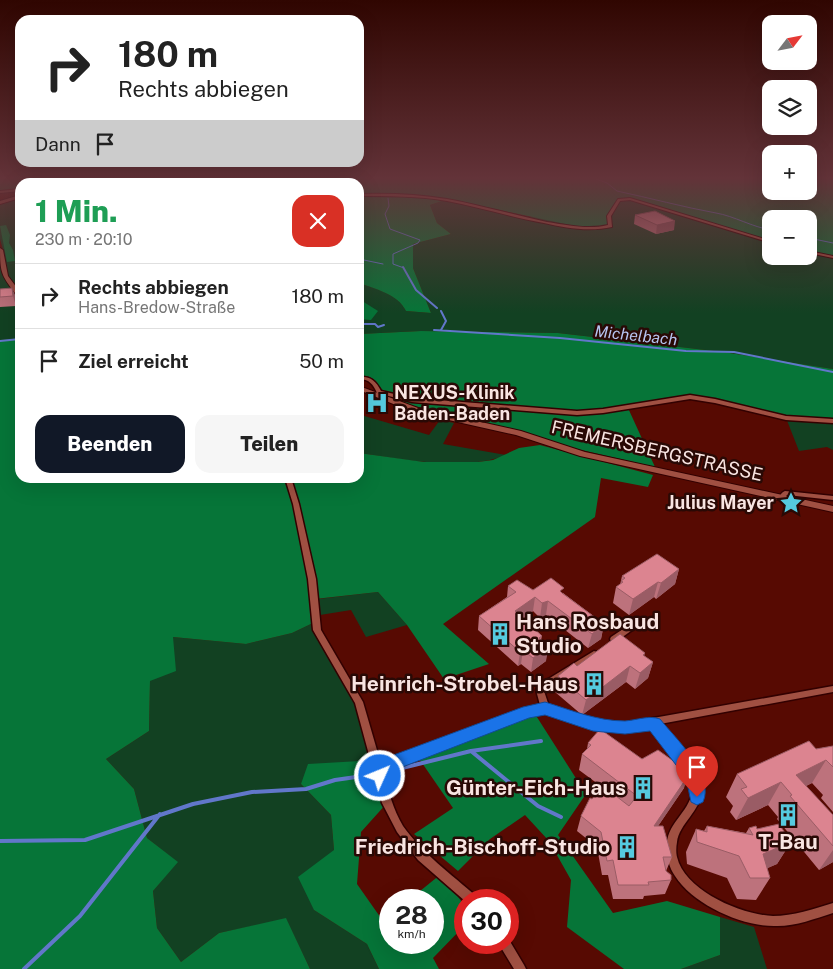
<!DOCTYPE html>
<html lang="de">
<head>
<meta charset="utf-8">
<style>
  :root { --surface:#fff; --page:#f6f6f6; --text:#222; --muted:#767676; --line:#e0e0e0; --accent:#111827 }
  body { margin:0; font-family:"Public Sans",sans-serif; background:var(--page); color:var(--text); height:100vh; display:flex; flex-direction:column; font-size:19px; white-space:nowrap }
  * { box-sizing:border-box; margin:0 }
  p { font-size:16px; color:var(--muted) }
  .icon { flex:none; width:28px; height:28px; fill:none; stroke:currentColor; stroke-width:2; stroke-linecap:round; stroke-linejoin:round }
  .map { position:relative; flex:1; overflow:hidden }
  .panel { position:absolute; left:15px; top:178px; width:349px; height:305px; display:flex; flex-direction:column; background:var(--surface); border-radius:15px; box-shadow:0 5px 20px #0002 }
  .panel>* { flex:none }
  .top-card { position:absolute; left:15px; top:15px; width:349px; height:152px; border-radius:15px; box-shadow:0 5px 20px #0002; background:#fff; color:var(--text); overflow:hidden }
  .needle { width:32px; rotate:58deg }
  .fabs { position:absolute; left:762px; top:15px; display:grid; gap:10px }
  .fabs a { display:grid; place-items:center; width:55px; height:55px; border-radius:10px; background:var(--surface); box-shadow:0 5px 20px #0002; font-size:25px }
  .speed { position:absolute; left:379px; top:889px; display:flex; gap:10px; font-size:25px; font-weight:700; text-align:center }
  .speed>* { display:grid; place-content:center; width:65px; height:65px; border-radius:50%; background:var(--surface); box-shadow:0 5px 20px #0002; line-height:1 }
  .speed small { font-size:12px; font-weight:400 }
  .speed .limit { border:8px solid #d22; background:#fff; color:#111 }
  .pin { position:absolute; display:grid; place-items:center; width:42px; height:42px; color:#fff; margin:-51px -21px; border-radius:50% 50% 50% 0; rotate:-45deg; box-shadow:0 0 5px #0007 }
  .pin .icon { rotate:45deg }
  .me { position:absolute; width:55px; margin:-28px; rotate:46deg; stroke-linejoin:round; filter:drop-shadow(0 0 4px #0008) }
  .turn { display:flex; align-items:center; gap:18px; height:105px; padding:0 20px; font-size:22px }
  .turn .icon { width:65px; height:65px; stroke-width:2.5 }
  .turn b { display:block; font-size:35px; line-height:42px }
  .then { display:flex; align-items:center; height:48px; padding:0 20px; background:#0003; gap:10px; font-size:19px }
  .round { display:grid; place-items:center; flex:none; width:52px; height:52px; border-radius:15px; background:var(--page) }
  .headline { display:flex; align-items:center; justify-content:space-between; height:85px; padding:0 20px }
  h1 { font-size:30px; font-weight:800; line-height:38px; color:#1e9e55 }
  .primary-button { display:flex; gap:10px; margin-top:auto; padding:10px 20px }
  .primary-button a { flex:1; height:58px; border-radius:15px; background:var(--accent); color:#fff; font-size:20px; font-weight:800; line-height:58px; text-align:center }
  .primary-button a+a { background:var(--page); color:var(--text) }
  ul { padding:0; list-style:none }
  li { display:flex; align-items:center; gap:15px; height:65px; padding:0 20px; border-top:1px solid var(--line) }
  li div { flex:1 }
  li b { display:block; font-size:19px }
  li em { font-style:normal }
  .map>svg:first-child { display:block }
  .green { fill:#124122 }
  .forest { fill:#067538 }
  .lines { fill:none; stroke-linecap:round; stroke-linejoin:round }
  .stream-far2 { stroke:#6177ca; stroke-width:1 }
  .stream-far1 { stroke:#6177ca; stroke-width:2 }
  .stream { stroke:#6177ca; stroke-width:4 }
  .minor-casing { stroke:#320000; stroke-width:3 }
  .tertiary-casing { stroke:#320000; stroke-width:2 }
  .secondary-casing { stroke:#320000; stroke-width:2 }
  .minor { fill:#a05042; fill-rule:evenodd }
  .tertiary { fill:#a05042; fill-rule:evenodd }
  .secondary { fill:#a05042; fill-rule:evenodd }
  .wall { fill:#bd727c }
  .shaded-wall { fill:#9a5c65 }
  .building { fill:#dc8490; stroke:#9a5c65 }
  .route { fill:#1a73e8; stroke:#114b97 }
  .labels { text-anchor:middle; stroke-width:5; stroke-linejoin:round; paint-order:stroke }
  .far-water-label { font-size:16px; font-style:italic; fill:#b5c3ef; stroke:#290905 }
  .poi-label { font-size:18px; font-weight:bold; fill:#f9e5e2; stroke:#290905; text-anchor:start }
  .street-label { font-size:18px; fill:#f9e5e2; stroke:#290905 }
  .near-poi-label { font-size:21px; font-weight:bold; fill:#f9e5e2; stroke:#290905; text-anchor:end }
</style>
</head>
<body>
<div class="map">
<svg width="833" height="969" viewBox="0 0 833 969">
  <rect width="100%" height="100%" fill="#570a02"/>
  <path class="green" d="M16,198L20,199V339L0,340V254L4,253L0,239V204Z
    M448,199L529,217L608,220L619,200H634L771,242V256H809V252L833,257V369L723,352L558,333L421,331L359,334V283C376,289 398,294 406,311L431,313L413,268V244L451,234L437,223L430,205Z
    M361,415L429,435L440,420L454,423L443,444L506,455C463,472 404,459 359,453V417Z
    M786,418L833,421V450L827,447L799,451Z
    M378,592L407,625L366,637L351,610L320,615L318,599Z
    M315,622L351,686L376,772L301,784L331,815L334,850L314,910L367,944L379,969H310L286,919L219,933L181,962L157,928L153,891L177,862L147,838L134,789L106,759L149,731L150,681L173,637L246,644L292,633Z
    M720,917L754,927L767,969H681L720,955Z"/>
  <path class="forest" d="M0,177H771V191H809V177H833V257L809,252V219H771V242L634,200H619L608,219L610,226L589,229L448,199L430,205L437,223L451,234L413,244V268L431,313L406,311C398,294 375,289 359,283V182H20V188L0,191Z
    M6,225L10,235L9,243L13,250L15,261L7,262L0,226Z
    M359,299L378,311L371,320L359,319Z
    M421,331L558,333L723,352L833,369V421L786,418L689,397L628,408L655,467L564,446L523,432L397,402L399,395C395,394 390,393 386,392C374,386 381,377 359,375V334Z
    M20,339V478H359V453L424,462H478L493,460L519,448L540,445L653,475L648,487L601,478L595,517L443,624L489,664L444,679L407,625L378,592L315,599V622L292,633L246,644L173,637L176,671L150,681L149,731L106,759L134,789L147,838L178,862L153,891L157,928L181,962L219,933L286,918L310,969H0V340Z
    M535,714L586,794L558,835L613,913L667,901L720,917V955L681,969H624L567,927L571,880L549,841L525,815L490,839L458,871L414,834L453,808L420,760Z
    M360,761L376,772L387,803L361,832L357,884L383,921L390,915V942H432V900H409L441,874L465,906V925L433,958L439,969H379L367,944L314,910L298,877L334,850L331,815L301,784L308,764Z"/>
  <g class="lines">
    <path class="stream-far2" d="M591,177L607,183L617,191C650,198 683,207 716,213C734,216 752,227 771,230
      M388,198L389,206L385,214L390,229L420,240L418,243L393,254V264L404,268
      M809,238L833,243
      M359,259L383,264"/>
    <path class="stream-far1" d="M403,267L416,290L437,308
      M441,311L446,321L441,330
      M359,324H375L378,327L384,325
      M434,330L560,338L686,351L734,352L833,372
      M0,341L20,339"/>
    <path class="stream" d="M471,751L538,806L561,817
      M382,773L471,751L541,741
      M0,841L85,840L193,804L252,792L306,789L335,780L377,774
      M24,969L80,916L160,814"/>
    <defs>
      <path id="minor" d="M359,377C370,376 376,381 381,391L412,398L577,411L603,409L690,395L715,399L786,416L833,419V423L786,420L715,403L690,399L603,413L577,415L412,402L377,393C373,384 369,379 359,379Z
        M285,478H291L299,504L316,579L321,630L363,702L381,764L526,708L540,705L536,690L540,684L594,651L597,652L598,654L597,656L546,688L544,691L549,706L593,721L625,723L833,686V692L660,724C673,740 697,764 701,784C706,808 679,822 677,842C676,847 676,853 677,857C685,891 742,915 773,916C793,916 814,909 833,903V913C814,919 794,927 774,926C740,926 693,904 675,876C668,866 666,855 667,843C668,821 695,808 692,785C690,770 661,739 651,726L625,731L593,729L545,712L529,715L383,771C388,790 393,809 403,826C421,852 452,875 476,896L477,900L465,901L418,860L397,832L382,803L355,703L313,630L308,579L293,504Z
        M785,491L833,496V500L787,495L784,498H780L779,497C781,494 782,492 785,491Z
        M632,623L635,624L636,626L635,628L617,641L614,642L611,641L610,639L611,637Z
        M508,938L524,965L526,969H514L500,946L499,942H508Z"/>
      <path id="tertiary" d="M359,194C388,193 418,194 447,199C480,205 514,215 547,222C567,225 588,230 608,225L607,216L618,199L630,198L771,241V243L630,200L620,201L611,216L612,227C589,232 566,228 544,223C511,217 479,207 447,201C418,196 388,196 359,196Z
        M809,251L833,256V258L809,253Z"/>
      <path id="secondary" d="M20,189V191L0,193V191Z
        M20,195V198L0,204V201Z
        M0,248L3,250L8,276L20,292V298L18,297C2,276 0,275 0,248Z
        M359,386L418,408L521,431L585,452L833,506V512L580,456L516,435L413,412L359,390Z"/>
    </defs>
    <use href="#minor" class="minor-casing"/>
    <use href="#tertiary" class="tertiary-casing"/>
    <use href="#secondary" class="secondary-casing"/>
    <use href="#minor" class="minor"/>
    <use href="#tertiary" class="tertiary"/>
    <use href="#secondary" class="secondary"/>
  </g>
  <path class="wall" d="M635,215L674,230L656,234L634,224Z
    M0,289L16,297V306L0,307Z
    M679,569L675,584L656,599L654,597L629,615L613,603L616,587L620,585L622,576Z
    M508,586L533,590L563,593L604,624L601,639L588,648L546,615L540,618L533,611L523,619L542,636L541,640L546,661L531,672L521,664L518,666L478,630L479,616L507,597Z
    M645,653L644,656L653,662L648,678L635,689L626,682L582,715L555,692L558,676L577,666Z
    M588,743L642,759L684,788L658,826L672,857L666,871L671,880L665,894L644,896L643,899H613L608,875H602L597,847L577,831L581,816L592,799L602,787L579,770L582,754L587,749Z
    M833,746V812L821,798L823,795L812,783L806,786L833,815V862L819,870L777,819L778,817L768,805L736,820L730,812L733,806L726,797L737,774L816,749Z
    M707,826L746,833L749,828L757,829L791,842L777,864L767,868L770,878L756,900L737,899L727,878L687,864L686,852L696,829L704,831Z"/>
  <path class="shaded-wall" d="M675,221L674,230L656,234L657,225Z
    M12,288L16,297V306L13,296Z
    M679,569L675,584L656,599L661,583Z
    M658,582L654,597L629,615L633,599Z
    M535,597L533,611L513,625L515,611Z
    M548,601L546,615L540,618L542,603Z
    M604,624L601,639L588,648L592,634Z
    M549,646L546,661L531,672L533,658Z
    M523,650L521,664L518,666L520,652Z
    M653,662L648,678L635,689L640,673Z
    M630,666L626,682L582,715L586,700Z
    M826,760L812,783L790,794L796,775Z
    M690,773L684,788L648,841L654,826Z
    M781,782L768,805L736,820L748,798Z
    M791,842L777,864L750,876L763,854Z
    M833,850V862L819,870Z"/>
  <path class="building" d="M655,211L675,221L657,225L635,215Z
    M12,288L13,296L0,297V289Z
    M657,554L679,569L661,583L658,582L633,599L616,587L623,582L621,581L625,578L622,576Z
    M551,578L564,588L560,591L562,593L604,624L592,634L548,601L542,603L535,597L515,611L542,636L539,638L549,646L533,658L523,650L520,652L479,616L516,592L508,586L517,580L533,590Z
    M620,634L645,653L643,655L653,662L640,673L630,666L586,700L558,676L574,663L577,666Z
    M600,729L642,759L658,750L690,773L654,826H663L672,857H663L666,871L671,875V880L648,882L649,885H618L613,860L607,861L601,832L581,816L590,798L592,799L603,786L629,806L637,796L582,754L591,745L588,743Z
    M809,741L816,749L833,746V767L826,760L796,775L833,815V846L790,796L792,795L781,782L748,798L741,789L747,787L737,774Z
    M779,824L791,842L763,854L770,878H750L739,856L697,842L696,829L707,832V826L753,835L749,828L756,826L757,829Z"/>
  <linearGradient id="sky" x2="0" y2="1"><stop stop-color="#300601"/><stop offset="0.57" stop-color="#633339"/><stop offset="1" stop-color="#633339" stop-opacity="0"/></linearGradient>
  <rect width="833" height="313" fill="url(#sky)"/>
  <path class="route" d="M545,702C571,710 597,721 625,721C637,720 649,715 660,719C676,739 715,775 703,802L697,805L691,802L686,778L650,731L625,734L593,731L545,715L529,718L387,773L388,776L386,782L380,784L374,782L370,768L372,763L523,707Z"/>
  <defs>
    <symbol id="hospital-bare" viewBox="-9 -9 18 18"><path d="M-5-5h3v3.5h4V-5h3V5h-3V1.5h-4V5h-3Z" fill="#55cadf" stroke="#290905" stroke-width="2.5" paint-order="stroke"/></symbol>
    <symbol id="sight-bare" viewBox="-9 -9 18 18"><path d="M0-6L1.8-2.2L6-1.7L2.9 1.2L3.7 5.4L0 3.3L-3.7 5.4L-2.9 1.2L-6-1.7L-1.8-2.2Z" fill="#55cadf" stroke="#290905" stroke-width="2.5" paint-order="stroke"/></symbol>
    <symbol id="building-bare" viewBox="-9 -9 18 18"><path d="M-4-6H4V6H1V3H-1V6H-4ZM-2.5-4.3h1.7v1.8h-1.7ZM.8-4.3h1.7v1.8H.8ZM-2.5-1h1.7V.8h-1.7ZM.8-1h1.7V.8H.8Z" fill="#55cadf" stroke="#290905" stroke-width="2.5" paint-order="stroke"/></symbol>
  </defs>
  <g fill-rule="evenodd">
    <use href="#hospital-bare" x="361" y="387" width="32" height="32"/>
    <use href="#sight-bare" x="775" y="487" width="32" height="32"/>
    <use href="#building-bare" x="484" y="618" width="32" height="32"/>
    <use href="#building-bare" x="578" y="668" width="32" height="32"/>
    <use href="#building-bare" x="627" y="772" width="32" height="32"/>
    <use href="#building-bare" x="772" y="799" width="32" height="32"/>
    <use href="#building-bare" x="611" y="831" width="32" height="32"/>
  </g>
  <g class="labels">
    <g class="far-water-label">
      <text transform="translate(636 335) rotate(6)" y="6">Michelbach</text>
    </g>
    <g class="poi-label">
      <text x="394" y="399">NEXUS-Klinik<tspan x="394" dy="21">Baden-Baden</tspan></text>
      <text x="774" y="509" text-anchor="end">Julius Mayer</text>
    </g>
    <g class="street-label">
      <text transform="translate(657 451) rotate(13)" y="6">FREMERSBERGSTRASSE</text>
    </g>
    <g class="near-poi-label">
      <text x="516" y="629" text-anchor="start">Hans Rosbaud<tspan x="516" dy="24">Studio</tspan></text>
      <text x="578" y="691">Heinrich-Strobel-Haus</text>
      <text x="626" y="795">Günter-Eich-Haus</text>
      <text x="788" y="849" text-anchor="middle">T-Bau</text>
      <text x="610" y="854">Friedrich-Bischoff-Studio</text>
    </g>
  </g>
</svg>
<div class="fabs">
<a><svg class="needle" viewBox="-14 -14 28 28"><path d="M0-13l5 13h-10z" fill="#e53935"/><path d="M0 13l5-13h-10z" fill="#767676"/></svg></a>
<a><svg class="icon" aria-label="layers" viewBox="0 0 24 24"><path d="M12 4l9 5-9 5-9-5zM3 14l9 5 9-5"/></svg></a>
<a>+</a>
<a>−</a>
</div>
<div class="speed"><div>28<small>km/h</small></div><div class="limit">30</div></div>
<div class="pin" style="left:697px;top:797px;background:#d93025"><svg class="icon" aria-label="arrive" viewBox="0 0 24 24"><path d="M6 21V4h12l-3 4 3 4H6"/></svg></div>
<svg class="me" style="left:380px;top:776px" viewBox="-20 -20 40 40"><circle r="17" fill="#1a73e8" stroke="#fff" stroke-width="3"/><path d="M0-11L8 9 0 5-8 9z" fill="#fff"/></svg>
<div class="top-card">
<div class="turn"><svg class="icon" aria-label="right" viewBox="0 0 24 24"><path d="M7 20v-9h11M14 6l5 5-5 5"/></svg><div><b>180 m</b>Rechts abbiegen</div></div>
<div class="then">Dann<svg class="icon" aria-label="arrive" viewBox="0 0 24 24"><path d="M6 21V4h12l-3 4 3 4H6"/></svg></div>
</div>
<section class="panel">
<div class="headline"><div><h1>1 Min.</h1><p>230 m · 20:10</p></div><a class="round" style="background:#d93025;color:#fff"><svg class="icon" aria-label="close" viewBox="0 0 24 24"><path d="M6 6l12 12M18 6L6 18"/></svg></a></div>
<ul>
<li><svg class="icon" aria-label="right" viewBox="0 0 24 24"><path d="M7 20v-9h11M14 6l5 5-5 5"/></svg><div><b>Rechts abbiegen</b><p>Hans-Bredow-Straße</p></div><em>180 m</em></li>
<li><svg class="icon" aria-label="arrive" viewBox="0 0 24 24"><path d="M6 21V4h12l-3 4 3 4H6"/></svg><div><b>Ziel erreicht</b></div><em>50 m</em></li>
</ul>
<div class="primary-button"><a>Beenden</a><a>Teilen</a></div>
</section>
</div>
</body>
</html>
